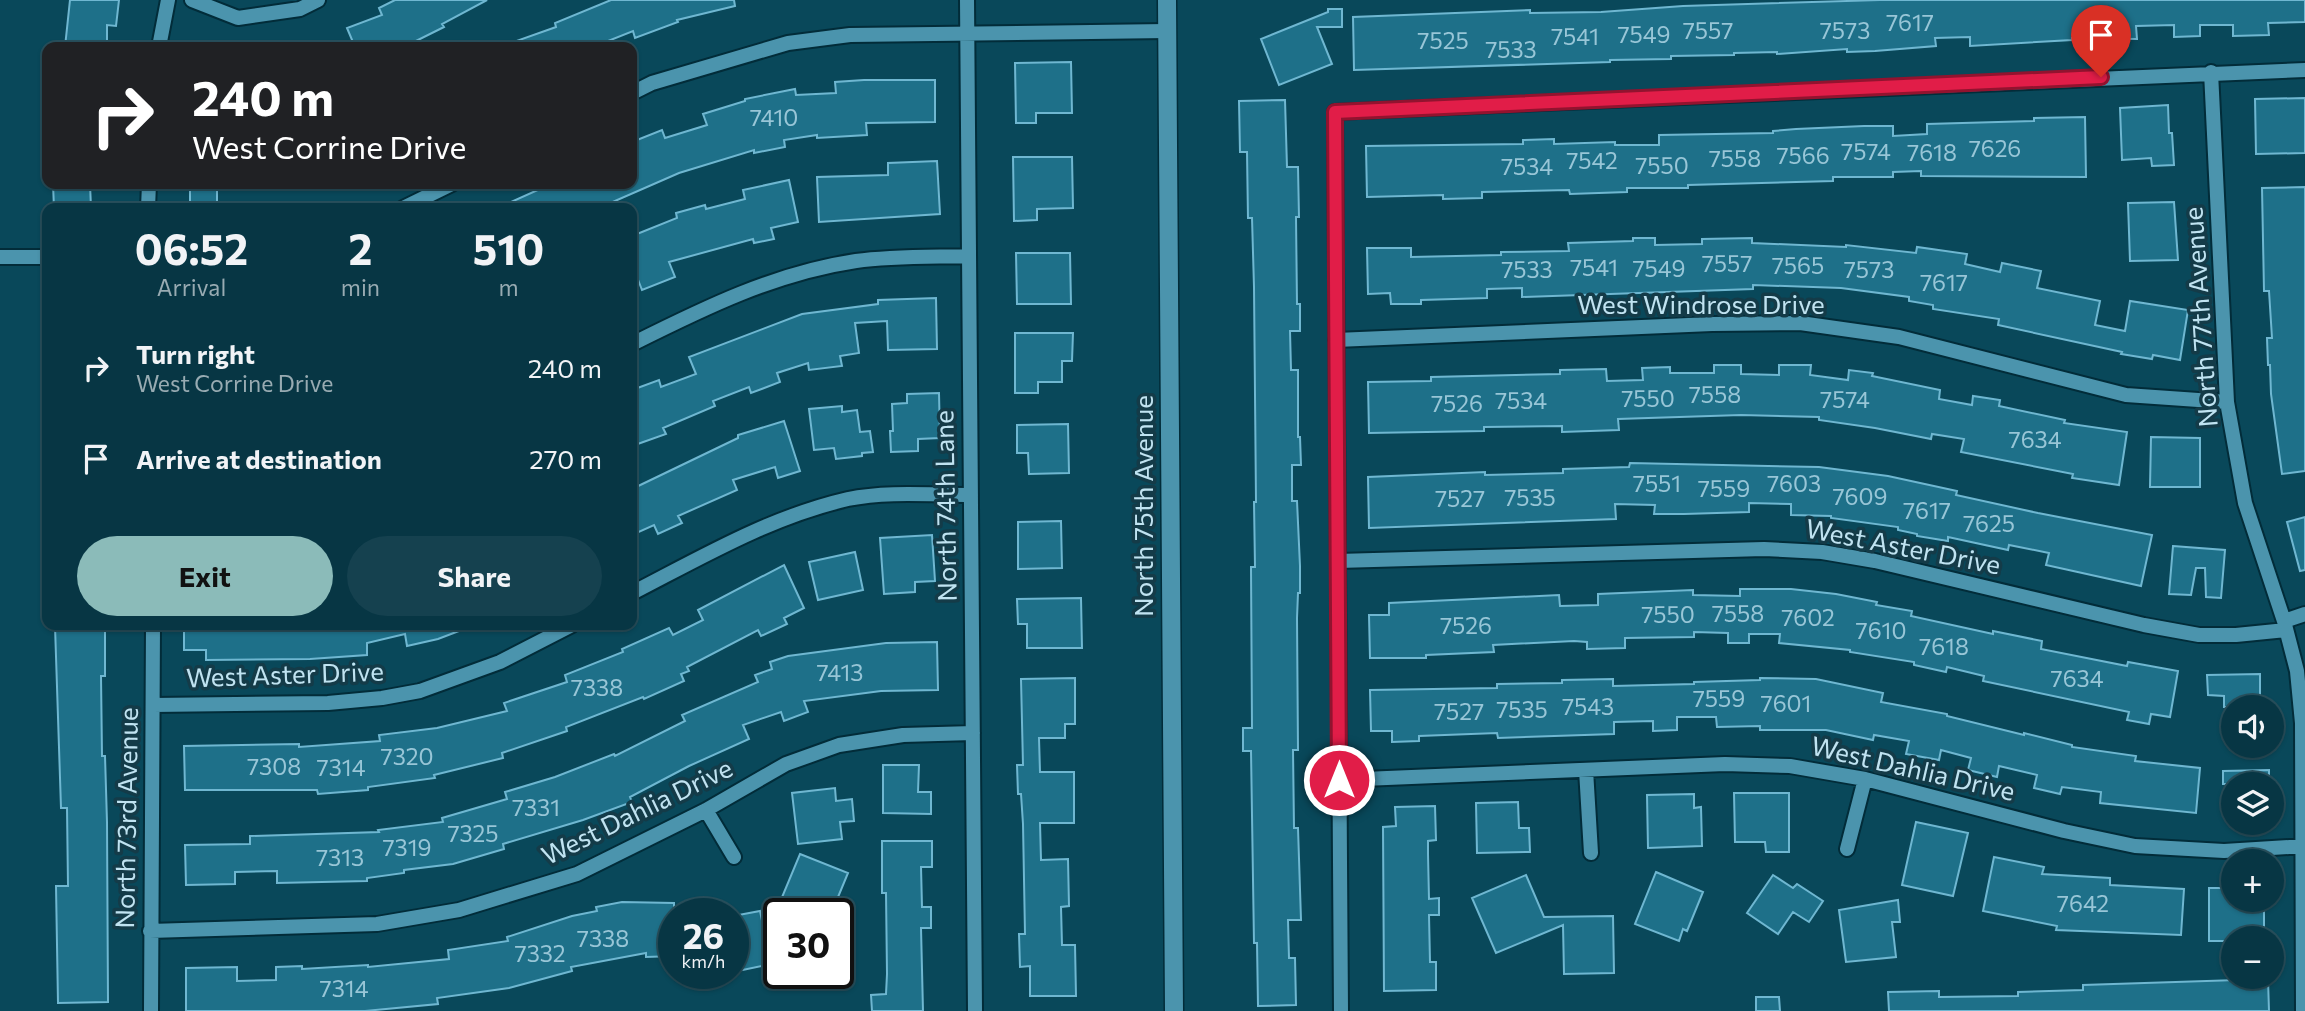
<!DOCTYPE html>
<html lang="en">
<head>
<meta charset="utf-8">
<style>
  :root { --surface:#073644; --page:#15414f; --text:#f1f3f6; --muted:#98abb2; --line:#28505d; --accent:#8bbbb9 }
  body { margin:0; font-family:Commissioner,sans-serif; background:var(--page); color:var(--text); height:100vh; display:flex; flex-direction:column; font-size:26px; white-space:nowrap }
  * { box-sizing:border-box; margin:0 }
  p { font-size:23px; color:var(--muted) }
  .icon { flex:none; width:38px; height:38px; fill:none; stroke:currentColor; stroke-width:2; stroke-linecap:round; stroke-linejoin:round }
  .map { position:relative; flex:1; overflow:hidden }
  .details { position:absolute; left:42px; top:203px; width:595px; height:427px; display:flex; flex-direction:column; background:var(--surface); border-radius:14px; box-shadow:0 2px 5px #0004,0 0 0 2px var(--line) }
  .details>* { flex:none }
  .banner { position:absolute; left:42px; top:42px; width:595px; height:147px; border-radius:14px; box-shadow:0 2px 5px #0004,0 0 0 2px var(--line); background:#202124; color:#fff; overflow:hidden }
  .tools { position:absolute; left:2221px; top:695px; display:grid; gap:14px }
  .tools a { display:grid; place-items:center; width:63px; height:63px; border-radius:50%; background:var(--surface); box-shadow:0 2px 5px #0004,0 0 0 2px var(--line); font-size:35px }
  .speed { position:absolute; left:658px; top:898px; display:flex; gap:14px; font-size:35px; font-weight:700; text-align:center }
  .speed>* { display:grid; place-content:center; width:91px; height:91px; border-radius:50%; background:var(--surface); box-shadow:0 2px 5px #0004,0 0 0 2px var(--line); line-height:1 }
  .speed small { font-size:18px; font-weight:400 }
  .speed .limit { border:4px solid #111; border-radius:10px; background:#fff; color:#111 }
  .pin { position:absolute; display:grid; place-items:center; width:60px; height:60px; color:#fff; margin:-72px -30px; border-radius:50% 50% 50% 0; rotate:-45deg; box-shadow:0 0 7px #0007 }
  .pin .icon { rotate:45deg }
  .me { position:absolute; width:77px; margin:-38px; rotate:0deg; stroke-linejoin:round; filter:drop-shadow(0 0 5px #0008) }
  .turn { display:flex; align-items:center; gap:24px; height:147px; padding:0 35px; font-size:32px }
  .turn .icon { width:91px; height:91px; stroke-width:2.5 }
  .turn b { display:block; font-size:49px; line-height:60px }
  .eta { display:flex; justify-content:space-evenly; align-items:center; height:119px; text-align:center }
  .eta b { font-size:42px; font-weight:700; line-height:49px }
  .button { display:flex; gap:14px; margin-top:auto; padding:14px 35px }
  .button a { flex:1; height:80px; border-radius:42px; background:var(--accent); color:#111; font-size:28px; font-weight:700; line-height:80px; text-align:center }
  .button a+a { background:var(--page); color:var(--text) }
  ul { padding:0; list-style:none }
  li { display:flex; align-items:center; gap:21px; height:91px; padding:0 35px }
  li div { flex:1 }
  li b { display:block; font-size:26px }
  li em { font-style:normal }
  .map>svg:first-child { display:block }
  .building { fill:#1e7089; stroke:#6fb7d1; stroke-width:2 }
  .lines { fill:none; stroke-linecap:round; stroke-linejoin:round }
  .minor-casing { stroke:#022c39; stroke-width:18 }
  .secondary-casing { stroke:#022c39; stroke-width:21 }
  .minor { stroke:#4b94ad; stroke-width:14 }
  .secondary { stroke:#4b94ad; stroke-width:18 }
  .route-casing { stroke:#92132f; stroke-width:18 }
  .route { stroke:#e11d48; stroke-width:12 }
  .labels { text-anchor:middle; stroke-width:7; stroke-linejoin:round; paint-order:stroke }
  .number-label { font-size:23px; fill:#98c6d7 }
  .street-label { font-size:26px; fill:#c0e3f1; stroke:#143b48 }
</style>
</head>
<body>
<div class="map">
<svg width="2305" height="1011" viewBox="0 0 2305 1011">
  <rect width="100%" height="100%" fill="#09485a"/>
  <path class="building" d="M70,0H119L116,26L107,25V47H65Z
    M395,0H487L442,24L444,27L404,47H355L347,28L382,15L379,8Z
    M611,0H734L735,6L677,20L678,22L635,38L633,31L593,47H505V45L556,27L555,23Z
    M1880,0H2305V22L2268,23L2269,35L2233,36V25H2200V36L2174,37V25L2136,26L2137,39L2072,38V40L1970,46V37L1935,38L1936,46L1875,51L1847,52V49L1777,54V52L1734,53V55L1671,56V59L1610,60V62L1354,70L1353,17L1530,10V13L1601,12L1683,6Z
    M1328,9H1342V27H1317L1332,64L1279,85L1261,39L1328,12Z
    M1071,62L1072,113H1036V123H1016L1015,63Z
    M864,80H935V122L866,123L867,135L817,138V135L784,140L785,147L754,153V150L679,173L599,208H498L551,184H632V142L662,130L665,138L707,125L703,114L745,101V99L795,89L796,95L836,93L835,82Z
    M2305,98V153L2256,154L2255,99Z
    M1285,100L1287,167H1298L1299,217H1296L1297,304H1300V331H1290L1291,370H1298V437H1300L1301,465H1292V501H1297L1300,566V593H1298L1297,618L1298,750H1293L1294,828H1298L1301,920H1288L1289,958H1295L1296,1005L1258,1006L1257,943H1254L1251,751H1243V728H1252L1251,567H1255L1254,502H1256L1254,287L1252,218H1248L1247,152H1240L1239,101Z
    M2168,105L2169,133H2172L2174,165L2152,166L2151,158L2122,160L2120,108Z
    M2085,117L2086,177L1921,176V171L1893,172V177H1833V181L1688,185V188H1627V192L1570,194L1569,190L1482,192V198L1443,199V195L1367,197L1366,146L1523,144V140L1554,139V144L1615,142V145H1659V135L1773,133V131L1796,129L1864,126H1893V136L1927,134V124L2034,121V118Z
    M1013,157H1072L1073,208L1037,209V220L1014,221Z
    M937,161L940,214L819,222L817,177L888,175V163Z
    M789,180L798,222L771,228L774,239L754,243L753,239L669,262L675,277L642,290L632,264V236L677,218L676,213L705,205L706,209L745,199L743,190Z
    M53,184H90L91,208H54Z
    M190,184H217V207H190Z
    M2305,187V471L2282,474L2271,394L2270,365H2268L2267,338H2272L2269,291H2264L2262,188Z
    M2174,202L2178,260L2130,261L2128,203Z
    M1633,238H1655V245L1702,244V239L1752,238V243L1846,247V245L1916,253L1917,247L1967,254L1965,264L2000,272L2002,263L2041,271L2037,288L2100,301L2095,325L2125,331L2130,301L2188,310L2180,360L2153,355L2152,359L2121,354L2122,352L1998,325L1999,319L1933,309V305L1909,301V297L1841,288L1753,285V289L1522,297V288L1487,289V298L1421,300V304H1391L1390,293L1368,294L1367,248H1411V257L1501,255V252L1569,251L1568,243L1633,241Z
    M1016,253H1070L1071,304H1017Z
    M936,298L937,349L888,350L887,321L855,323L859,353L840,356L842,366L809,370L808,363L777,373L780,382L751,393L749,387L713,401L715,406L663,428L666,434L632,446V390L659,380L661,387L696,374L689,357L802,314L878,304V300Z
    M1015,333H1073L1072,361H1062V382H1038V393H1015Z
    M1714,365H1741V374L1779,375V365H1811L1810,375L1848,380L1849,370L1873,373L1872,376L1940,390L1939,399L1972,405L1973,396L2000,400L1999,406L2065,420L2064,423L2127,432L2119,485L2072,478L2073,474L1961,452L1964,439L1932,434L1931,439L1875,428L1819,420V417L1741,415L1618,419L1619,430L1562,432V426L1484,427V431L1369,433L1368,382L1431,381V377L1560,374V370L1606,369L1607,381L1643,380L1642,368L1670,367V373H1714Z
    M939,393L940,438L918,439V451L891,452L890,431H893L892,404L907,403V394Z
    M842,406V412L857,410L860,432L870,431L873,452L862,453V456L836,459L834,448L814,450L809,409Z
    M784,421L800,471L778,478L775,467L733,480L737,490L678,516L682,523L658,534L654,525L632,535V489L738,438V435Z
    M1068,424L1069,473L1029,474L1028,453H1017V425Z
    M2151,437L2200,438V487H2150Z
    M1630,463L1819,467L1888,476L1957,491L1956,495L2038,513L2152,535L2141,586L2046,565L2049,553L2009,545L2008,550L1948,537V541L1917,536V534L1898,530V527L1831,518V516L1791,515V504L1749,503V512L1684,514H1654L1655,505L1615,504L1616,519L1369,528L1368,477L1485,472V475L1563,473V469L1629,467Z
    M2305,517V570L2300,571L2287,522Z
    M1061,521L1062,568L1018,569V522Z
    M932,535L935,581L915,582V592L884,594L880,538Z
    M2173,546L2225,550L2221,598L2206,597L2205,568H2196L2191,595L2169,594Z
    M855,552L863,590L818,600L809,562Z
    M784,565L804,608L784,618L787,624L761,636L758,630L687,667L689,671L681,674L684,681L644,699L643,697L566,727L567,731L502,753L503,758L434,775L435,778L368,787V790L318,794L317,790H185L184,746L299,744V747L380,741L379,735L437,728L507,711L504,703L567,682L565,675L623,652L622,649L669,628L673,635L703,620L698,610Z
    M1740,589H1791L1836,594L1877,602L1876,605L1912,611L1911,616L1993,634V631L2042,641L2041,649L2127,666L2128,662L2178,671L2170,717L2151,714L2149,724L2127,720L2129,712L1983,681L1984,676L1947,667L1946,672L1914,665V662L1850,652V650L1779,643L1780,634H1749V643H1728V633L1694,632V637L1625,638V648L1587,649V642L1574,641L1493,645L1494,652L1426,655V658H1370L1369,615H1389V603L1559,595L1560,606L1598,605V594L1693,590V595L1740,596Z
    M1081,598L1082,648H1027V624H1018L1017,599Z
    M105,625V676H101L102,756H105L107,822L108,1002L58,1003L56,886H68L67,808H61L55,626Z
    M184,625H472V626L438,639L407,646L405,634L367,643V655L310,659L206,660V650H184Z
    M937,642L938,690L881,691L804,701L808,712L784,721L781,712L743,725L749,739L689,766L630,797L632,802L583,820L503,844L504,849L453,864L404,870V873L367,878V881L277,883V871L235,872V884L186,885L185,845L250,844V836L379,832L378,830L443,822L442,818L507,799L505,792L555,777L614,754L615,756L685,721L682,715L758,682L755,675L772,669L770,662L788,656L886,643Z
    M2260,674V707H2224V696L2208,695L2207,675Z
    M1075,678V724H1065V738H1039L1040,772H1074V823H1040L1041,860L1068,859L1069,906L1061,907L1062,945H1075L1076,996H1030V966L1020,967L1019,934H1025L1023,824L1021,794H1018L1017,765H1023L1021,679Z
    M1760,678L1816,679L1883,693L1881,702L1947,714V716L2024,735V733L2072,745V747L2136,756L2135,761L2200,768L2196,813L2100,803L2101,792L2062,787L2060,794L2034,788L2037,775L1999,766L1997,777L1968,770L1971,758L1941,750L1939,760L1906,754L1909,741L1874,735L1873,740L1826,730H1760V726L1717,727L1716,717H1677V730L1653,731V721L1614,722V734L1498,738L1497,733L1419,736V741L1392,742V731H1371L1370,690L1497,688V684L1562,683V680L1613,679V686L1694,684V682L1760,680Z
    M883,765H919L918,792H931V814L883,813Z
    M2269,770V784H2223V771Z
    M835,788L836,801L852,799L854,821L840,822L842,839L798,844L792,793Z
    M1734,793H1789V852H1766L1765,842H1735Z
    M1694,794V808L1701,807L1702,846L1648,848L1647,795Z
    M1518,802L1519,828H1529L1530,852L1477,853L1476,803Z
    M1435,806L1436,840L1428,841V854L1429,899L1439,898V915H1429L1430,962H1436V990L1384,991L1383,827L1396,826L1395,807Z
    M1916,822L1968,833L1953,896L1902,885Z
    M882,841H932V867H921L922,907H931V928H921L923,1011H872L871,995L886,994L887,974L886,893H882Z
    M800,854L848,873L831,914H775Z
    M1994,857L2044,867L2042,874L2110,878V885L2184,889L2181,935L2056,930L2057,926L1983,911Z
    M1656,872L1703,892L1687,931L1683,929L1679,941L1635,924Z
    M1526,875L1544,917L1613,916L1614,973L1564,974L1563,925L1496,953L1472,898Z
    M1773,875L1793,888L1797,884L1823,901L1809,922L1793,912L1778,934L1747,913Z
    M2209,888H2233V900H2264V938H2233V941H2209Z
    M1898,900L1900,922H1892L1896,957L1846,962L1839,910Z
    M622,902L674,903V956L646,957V953L571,967L572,971L509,988L437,998L438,1004L365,1011H186V968L237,967V981L276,980V967L302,966V969L368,965V967L449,959L448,950L508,941L507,937L572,916L597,911L596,907Z
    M760,911L771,964L733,972V916Z
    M2268,979L2269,1011H1889L1888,992L1939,991V997L2018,996V992L2083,990V985Z
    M1756,997H1779L1780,1011H1756Z"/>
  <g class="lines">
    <defs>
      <path id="minor" d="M192,0L238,18L300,9L318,0
        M967,0L975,1011
        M159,47L168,0
        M2211,72L2227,402L2245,503L2284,621L2297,671L2302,723L2303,1011
        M632,93L652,83L788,43L850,35L1167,31
        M148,208L149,184
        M403,208L452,184
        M0,257H47
        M1336,340L1712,324L1800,323L1899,337L2126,395L2227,402
        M632,344C704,308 775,273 856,261C892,256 931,257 968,256
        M1338,561L1764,549L1822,552L1875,561L2144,625L2199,635H2236L2286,630
        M632,593C702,557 770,517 848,499C887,491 931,495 971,495
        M2284,621L2305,614
        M153,705L328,703L382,698L420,691L500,662L572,625
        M1586,770L1591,853
        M1339,780L1725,764L1790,766L1865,779L2064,831L2135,846L2224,851L2305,846
        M706,810L734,857
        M1847,849L1865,779
        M150,931L377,924L459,910L577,874L706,810L786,764L839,745L903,735L973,733
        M151,1011L153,625
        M1341,1011L1335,112L2305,70"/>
      <path id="secondary" d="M1167,0L1174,1011"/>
    </defs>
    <use href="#minor" class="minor-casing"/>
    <use href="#secondary" class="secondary-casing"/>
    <use href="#minor" class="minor"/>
    <use href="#secondary" class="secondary"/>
  </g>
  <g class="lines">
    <defs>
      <path id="route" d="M1339,780L1335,112L2101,77"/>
    </defs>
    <use href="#route" class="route-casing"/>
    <use href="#route" class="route"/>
  </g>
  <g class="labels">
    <g class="number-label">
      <text x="1910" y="31">7617</text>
      <text x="1708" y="39">7557</text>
      <text x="1845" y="39">7573</text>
      <text x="1644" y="43">7549</text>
      <text x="1575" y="45">7541</text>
      <text x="1443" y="49">7525</text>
      <text x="1511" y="58">7533</text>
      <text x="774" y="126">7410</text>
      <text x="1995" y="157">7626</text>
      <text x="1866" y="160">7574</text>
      <text x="1932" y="161">7618</text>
      <text x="1803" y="164">7566</text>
      <text x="1735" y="167">7558</text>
      <text x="1592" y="169">7542</text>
      <text x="1662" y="174">7550</text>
      <text x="1527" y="175">7534</text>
      <text x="1727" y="272">7557</text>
      <text x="1798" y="274">7565</text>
      <text x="1594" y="276">7541</text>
      <text x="1659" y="277">7549</text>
      <text x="1527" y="278">7533</text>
      <text x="1869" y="278">7573</text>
      <text x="1944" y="291">7617</text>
      <text x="1715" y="403">7558</text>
      <text x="1648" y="407">7550</text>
      <text x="1845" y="408">7574</text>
      <text x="1521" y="409">7534</text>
      <text x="1457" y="412">7526</text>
      <text x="2035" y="448">7634</text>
      <text x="1657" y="492">7551</text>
      <text x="1794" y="492">7603</text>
      <text x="1724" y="497">7559</text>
      <text x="1860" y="505">7609</text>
      <text x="1530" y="506">7535</text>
      <text x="1460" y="507">7527</text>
      <text x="1927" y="519">7617</text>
      <text x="1989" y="532">7625</text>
      <text x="1738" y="622">7558</text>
      <text x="1668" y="623">7550</text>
      <text x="1808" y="626">7602</text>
      <text x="1466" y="634">7526</text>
      <text x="1881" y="639">7610</text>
      <text x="1944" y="655">7618</text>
      <text x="840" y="681">7413</text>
      <text x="2077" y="687">7634</text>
      <text x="597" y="696">7338</text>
      <text x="1719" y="707">7559</text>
      <text x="1786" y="712">7601</text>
      <text x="1588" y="715">7543</text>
      <text x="1522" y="718">7535</text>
      <text x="1459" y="720">7527</text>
      <text x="407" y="765">7320</text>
      <text x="274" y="775">7308</text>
      <text x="341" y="776">7314</text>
      <text x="536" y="816">7331</text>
      <text x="473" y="842">7325</text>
      <text x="407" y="856">7319</text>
      <text x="340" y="866">7313</text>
      <text x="2083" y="912">7642</text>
      <text x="603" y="947">7338</text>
      <text x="540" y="962">7332</text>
      <text x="344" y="997">7314</text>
    </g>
    <g class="street-label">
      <text x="1701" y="314">West Windrose Drive</text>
      <text transform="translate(2201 317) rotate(-94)" y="9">North 77th Avenue</text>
      <text transform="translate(946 506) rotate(-91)" y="9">North 74th Lane</text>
      <text transform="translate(1144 506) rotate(-90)" y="9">North 75th Avenue</text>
      <text transform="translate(1903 547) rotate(11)" y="9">West Aster Drive</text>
      <text transform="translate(285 675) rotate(-2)" y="9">West Aster Drive</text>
      <text transform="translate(1913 769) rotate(13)" y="9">West Dahlia Drive</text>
      <text transform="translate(637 812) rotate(-26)" y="9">West Dahlia Drive</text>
      <text transform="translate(127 818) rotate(-89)" y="9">North 73rd Avenue</text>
    </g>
  </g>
</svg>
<div class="tools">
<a><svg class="icon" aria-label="sound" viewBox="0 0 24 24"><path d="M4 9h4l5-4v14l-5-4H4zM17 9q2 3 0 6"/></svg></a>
<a><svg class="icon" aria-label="layers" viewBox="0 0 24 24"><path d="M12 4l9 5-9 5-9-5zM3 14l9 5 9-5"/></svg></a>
<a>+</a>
<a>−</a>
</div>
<div class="speed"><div>26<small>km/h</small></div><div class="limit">30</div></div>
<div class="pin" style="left:2101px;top:77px;background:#d93025"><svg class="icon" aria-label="arrive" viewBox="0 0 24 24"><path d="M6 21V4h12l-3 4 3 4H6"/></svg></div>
<svg class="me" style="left:1339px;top:780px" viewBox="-20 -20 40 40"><circle r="17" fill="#e11d48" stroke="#fff" stroke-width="3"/><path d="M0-11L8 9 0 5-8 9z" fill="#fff"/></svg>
<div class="banner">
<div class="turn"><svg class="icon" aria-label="right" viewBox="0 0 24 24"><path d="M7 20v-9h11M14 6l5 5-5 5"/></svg><div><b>240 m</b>West Corrine Drive</div></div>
</div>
<section class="details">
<div class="eta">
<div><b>06:52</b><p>Arrival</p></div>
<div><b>2</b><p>min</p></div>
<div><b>510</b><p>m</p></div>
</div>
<ul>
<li><svg class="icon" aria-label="right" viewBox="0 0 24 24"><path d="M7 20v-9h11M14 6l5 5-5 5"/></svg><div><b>Turn right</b><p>West Corrine Drive</p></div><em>240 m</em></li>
<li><svg class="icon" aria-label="arrive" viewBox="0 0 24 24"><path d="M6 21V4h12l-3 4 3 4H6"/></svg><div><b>Arrive at destination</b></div><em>270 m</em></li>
</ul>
<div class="button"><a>Exit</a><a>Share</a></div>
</section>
</div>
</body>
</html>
